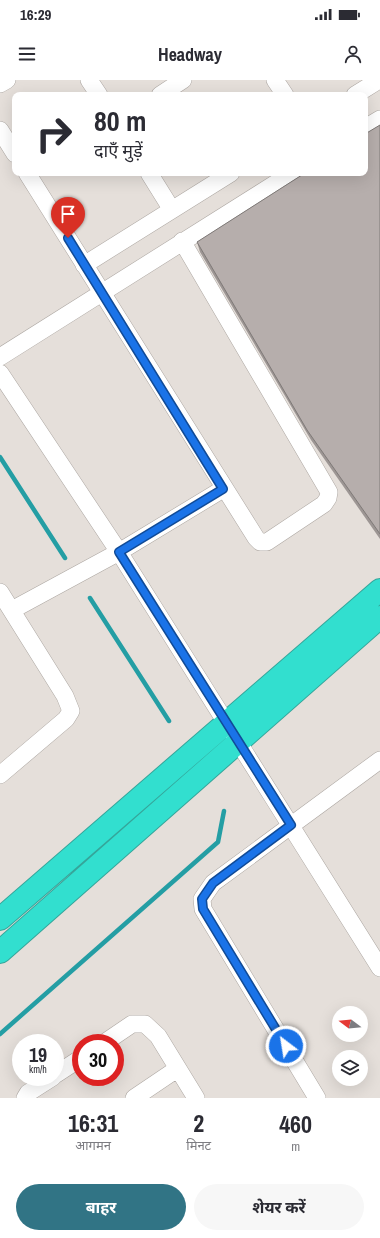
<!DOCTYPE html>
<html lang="hi">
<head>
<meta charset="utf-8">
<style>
  :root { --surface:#fff; --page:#f7f7f7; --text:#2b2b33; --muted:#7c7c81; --accent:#317485 }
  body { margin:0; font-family:"Archivo Narrow","Noto Sans Devanagari",sans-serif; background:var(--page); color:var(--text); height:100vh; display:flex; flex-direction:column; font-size:15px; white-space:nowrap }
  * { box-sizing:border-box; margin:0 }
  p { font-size:13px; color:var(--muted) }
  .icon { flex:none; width:22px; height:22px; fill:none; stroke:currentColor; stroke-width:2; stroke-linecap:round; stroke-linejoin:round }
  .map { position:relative; height:1018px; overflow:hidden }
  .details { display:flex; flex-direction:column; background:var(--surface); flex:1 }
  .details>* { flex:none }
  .banner { position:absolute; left:12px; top:12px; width:356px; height:84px; border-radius:8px; box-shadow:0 4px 16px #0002; background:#fff; color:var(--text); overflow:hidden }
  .needle { width:26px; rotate:286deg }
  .tools { position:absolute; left:332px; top:926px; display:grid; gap:8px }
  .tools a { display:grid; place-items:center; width:36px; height:36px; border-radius:50%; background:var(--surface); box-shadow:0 4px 16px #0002; font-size:20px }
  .speed { position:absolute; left:12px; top:954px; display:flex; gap:8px; font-size:20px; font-weight:700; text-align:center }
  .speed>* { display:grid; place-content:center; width:52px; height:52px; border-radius:50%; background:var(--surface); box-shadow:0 4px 16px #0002; line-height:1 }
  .speed small { font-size:10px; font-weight:400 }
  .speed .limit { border:6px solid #d22; background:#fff; color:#111 }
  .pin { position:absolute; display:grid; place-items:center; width:34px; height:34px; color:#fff; margin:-41px -17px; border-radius:50% 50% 50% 0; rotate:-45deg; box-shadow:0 0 4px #0007 }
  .pin .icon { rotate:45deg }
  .me { position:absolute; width:44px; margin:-22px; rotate:329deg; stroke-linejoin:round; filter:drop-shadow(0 0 3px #0008) }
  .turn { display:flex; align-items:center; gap:14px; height:84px; padding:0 16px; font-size:18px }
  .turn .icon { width:52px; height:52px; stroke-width:2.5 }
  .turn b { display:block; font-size:28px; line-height:34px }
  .eta { display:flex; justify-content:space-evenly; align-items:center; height:68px; text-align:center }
  .eta b { font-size:24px; font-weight:700; line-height:28px }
  .cta { display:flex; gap:8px; margin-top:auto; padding:8px 16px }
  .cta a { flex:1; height:46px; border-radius:24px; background:var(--accent); color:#fff; font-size:16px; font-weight:700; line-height:46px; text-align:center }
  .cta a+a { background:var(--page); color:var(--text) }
  .status { display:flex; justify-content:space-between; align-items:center; height:28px; padding:0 20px; background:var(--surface); direction:ltr }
  .status svg { height:11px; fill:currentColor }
  header { display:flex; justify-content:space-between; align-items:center; height:52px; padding:0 16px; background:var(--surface); font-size:18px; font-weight:700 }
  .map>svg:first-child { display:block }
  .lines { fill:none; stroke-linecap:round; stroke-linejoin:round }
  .stream { stroke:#249ea4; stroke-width:4.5 }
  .minor-casing { stroke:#ada7a2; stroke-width:18 }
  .highway-casing { stroke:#35a59a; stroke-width:24 }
  .minor { stroke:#fff; stroke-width:17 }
  .highway { stroke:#32dfcf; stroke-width:22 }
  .wall { fill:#9d9694 }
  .building { fill:#b6aeac; stroke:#7f7a78 }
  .route-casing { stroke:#114b97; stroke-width:10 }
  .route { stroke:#1a73e8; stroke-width:7 }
</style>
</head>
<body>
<div class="status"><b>16:29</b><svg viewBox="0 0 49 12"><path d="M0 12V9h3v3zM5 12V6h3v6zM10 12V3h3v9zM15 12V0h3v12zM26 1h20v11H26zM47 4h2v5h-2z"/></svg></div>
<header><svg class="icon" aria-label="menu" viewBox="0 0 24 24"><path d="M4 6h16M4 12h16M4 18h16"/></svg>Headway<svg class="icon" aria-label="person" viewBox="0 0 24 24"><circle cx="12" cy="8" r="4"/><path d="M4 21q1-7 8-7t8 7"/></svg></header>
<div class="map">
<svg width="380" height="1018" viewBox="0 0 380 1018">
  <rect width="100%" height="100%" fill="#e5dfda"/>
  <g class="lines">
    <path class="stream" d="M0,377L65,478
      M90,518L169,641
      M0,954L218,762L224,731"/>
    <defs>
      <path id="minor" d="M89,0L99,15
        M275,0L285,15
        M0,4L7,0
        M160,15L183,0
        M355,15L379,0
        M365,48L380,39
        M0,50L15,74
        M27,93L256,458L260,462H267L324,424L328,418L329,412L182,161
        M149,93L172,130
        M84,185L231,93
        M0,277L292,93
        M0,293L119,472L380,888
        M0,512L65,616L71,631L66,639L0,695
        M12,530L119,472L223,409
        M104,963L132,944H145L158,956L196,1018
        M55,995L81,978
        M25,1018L28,1013L53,997
        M134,1018L177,989
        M317,1018L203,829L202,819L213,803L380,680"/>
      <path id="highway" d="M0,839L380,510
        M0,872L380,537"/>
    </defs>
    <use href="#minor" class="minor-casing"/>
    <use href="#highway" class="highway-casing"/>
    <use href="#minor" class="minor"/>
    <use href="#highway" class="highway"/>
  </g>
  <path class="wall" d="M380,45V459L311,360L200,172L197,162Z"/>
  <path class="building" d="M380,45V454L307,350L197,162L305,93H365V54Z"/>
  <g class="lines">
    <defs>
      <path id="route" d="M68,158L223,409L119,472L291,745L213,803L202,819L203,829L286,966"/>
    </defs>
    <use href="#route" class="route-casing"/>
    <use href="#route" class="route"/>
  </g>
</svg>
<div class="tools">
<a><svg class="needle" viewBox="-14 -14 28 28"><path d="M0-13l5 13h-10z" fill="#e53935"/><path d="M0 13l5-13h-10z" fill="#7c7c81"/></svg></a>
<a><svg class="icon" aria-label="layers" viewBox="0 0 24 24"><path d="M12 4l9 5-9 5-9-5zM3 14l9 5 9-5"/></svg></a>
</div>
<div class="speed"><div>19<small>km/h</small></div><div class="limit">30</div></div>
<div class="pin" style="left:68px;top:158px;background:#d93025"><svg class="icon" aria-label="arrive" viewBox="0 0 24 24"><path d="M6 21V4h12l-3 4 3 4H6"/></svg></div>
<svg class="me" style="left:286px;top:966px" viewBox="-20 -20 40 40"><circle r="17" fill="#1a73e8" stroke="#fff" stroke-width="3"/><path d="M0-11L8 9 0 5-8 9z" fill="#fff"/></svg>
<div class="banner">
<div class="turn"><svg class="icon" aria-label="right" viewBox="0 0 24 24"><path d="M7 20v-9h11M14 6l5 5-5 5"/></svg><div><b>80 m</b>दाएँ मुड़ें</div></div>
</div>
</div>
<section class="details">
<div class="eta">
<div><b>16:31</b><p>आगमन</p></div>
<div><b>2</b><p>मिनट</p></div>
<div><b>460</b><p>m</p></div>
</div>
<div class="cta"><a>बाहर</a><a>शेयर करें</a></div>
</section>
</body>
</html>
